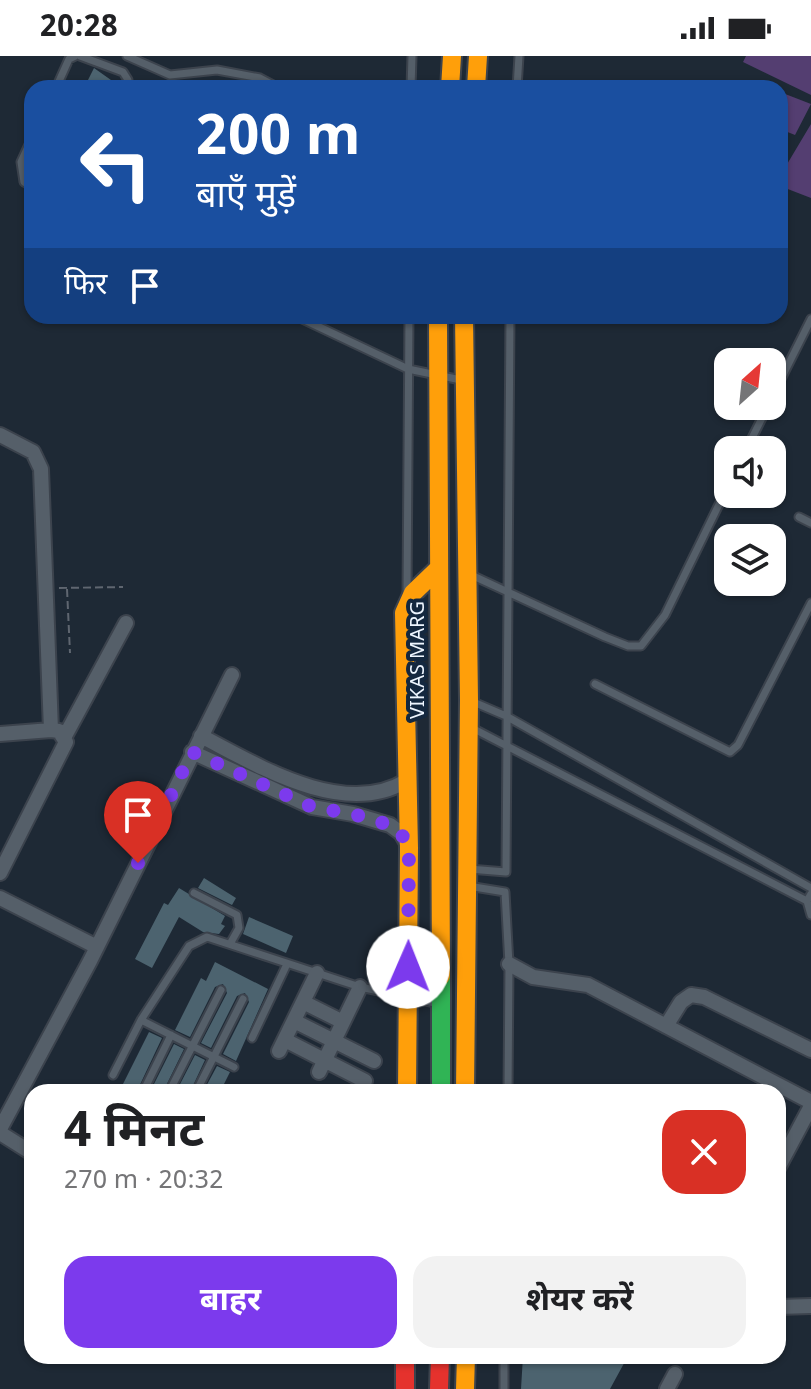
<!DOCTYPE html>
<html lang="hi">
<head>
<meta charset="utf-8">
<style>
  :root { --surface:#fff; --page:#f2f2f2; --text:#202124; --muted:#757577; --accent:#7c3aed }
  body { margin:0; font-family:Georgia,"Noto Sans Devanagari",serif; background:var(--page); color:var(--text); height:100vh; display:flex; flex-direction:column; font-size:30px; white-space:nowrap }
  * { box-sizing:border-box; margin:0 }
  p { font-size:26px; color:var(--muted) }
  .icon { flex:none; width:44px; height:44px; fill:none; stroke:currentColor; stroke-width:2; stroke-linecap:round; stroke-linejoin:round }
  .map { position:relative; flex:1; overflow:hidden }
  .drawer { position:absolute; left:24px; top:1028px; width:762px; height:280px; display:flex; flex-direction:column; background:var(--surface); border-radius:24px; box-shadow:0 2px 6px #0004 }
  .drawer>* { flex:none }
  .banner { position:absolute; left:24px; top:24px; width:764px; height:244px; border-radius:24px; box-shadow:0 2px 6px #0004; background:#1a4fa0; color:#fff; overflow:hidden }
  .needle { width:52px; rotate:27deg }
  .controls { position:absolute; left:714px; top:292px; display:grid; gap:16px }
  .controls a { display:grid; place-items:center; width:72px; height:72px; border-radius:16px; background:var(--surface); box-shadow:0 2px 6px #0004; font-size:40px }
  .pin { position:absolute; display:grid; place-items:center; width:68px; height:68px; color:#fff; margin:-82px -34px; border-radius:50% 50% 50% 0; rotate:-45deg; box-shadow:0 0 8px #0007 }
  .pin .icon { rotate:45deg }
  .me { position:absolute; width:88px; margin:-44px; rotate:1deg; stroke-linejoin:round; filter:drop-shadow(0 0 6px #0008) }
  .turn { display:flex; align-items:center; gap:28px; height:168px; padding:0 40px; font-size:36px }
  .turn .icon { width:104px; height:104px; stroke-width:2.5 }
  .turn b { display:block; font-size:56px; line-height:68px }
  .then { display:flex; align-items:center; height:76px; padding:0 40px; background:#0003; gap:16px; font-size:30px }
  .round { display:grid; place-items:center; flex:none; width:84px; height:84px; border-radius:24px; background:var(--page) }
  .overview { display:flex; align-items:center; justify-content:space-between; height:136px; padding:0 40px }
  h1 { font-size:48px; font-weight:700; line-height:60px }
  .cta { display:flex; gap:16px; margin-top:auto; padding:16px 40px }
  .cta a { flex:1; height:92px; border-radius:24px; background:var(--accent); color:#fff; font-size:32px; font-weight:700; line-height:92px; text-align:center }
  .cta a+a { background:var(--page); color:var(--text) }
  .status { display:flex; justify-content:space-between; align-items:center; height:56px; padding:0 40px; background:var(--surface); direction:ltr }
  .status svg { height:22px; fill:currentColor }
  .map>svg:first-child { display:block }
  .green { fill:#543e71 }
  .building { fill:#4c636f }
  .lines { fill:none; stroke-linecap:round; stroke-linejoin:round }
  .lane-casing { stroke:#3c434d; stroke-width:11 }
  .street-casing { stroke:#3c434d; stroke-width:18 }
  .fast-casing { stroke:#3c434d; stroke-width:22 }
  .slow-casing { stroke:#3c434d; stroke-width:22 }
  .jam-casing { stroke:#3c434d; stroke-width:22 }
  .path { stroke:#5f6670; stroke-width:2; stroke-dasharray:8 4; stroke-linecap:butt }
  .lane { stroke:#555f69; stroke-width:7 }
  .street { stroke:#555f69; stroke-width:14 }
  .fast { stroke:#30b455; stroke-width:18 }
  .slow { stroke:#ff9f0a; stroke-width:18 }
  .jam { stroke:#e5322d; stroke-width:18 }
  .route { stroke:#7c3aed; stroke-width:14; stroke-dasharray:0 25.2 }
  .labels { text-anchor:middle; stroke-width:8; stroke-linejoin:round; paint-order:stroke }
  .street-label { font-size:20px; fill:#eef6ff; stroke:#14283f }
</style>
</head>
<body>
<div class="status"><b>20:28</b><svg viewBox="0 0 49 12"><path d="M0 12V9h3v3zM5 12V6h3v6zM10 12V3h3v9zM15 12V0h3v12zM26 1h20v11H26zM47 4h2v5h-2z"/></svg></div>
<div class="map">
<svg width="811" height="1333" viewBox="0 0 811 1333">
  <rect width="100%" height="100%" fill="#1e2935"/>
  <path class="green" d="M746,0H811V39L743,6Z
    M780,36L811,48L795,79L780,73Z
    M811,68V142L780,130V120Z"/>
  <path class="building" d="M94,12L111,24L108,32H84Z
    M204,822L236,842L232,849L198,832Z
    M179,832L225,860L221,868L225,870L219,878L203,876L179,861L152,912L135,903L164,847L168,849Z
    M249,861L293,880L286,897L243,878Z
    M215,906L268,933L236,1005L223,998L249,946L245,937L237,940L211,992L201,987L227,937L223,928L215,931L190,981L175,974L201,922L206,925Z
    M149,976L162,982L137,1035L123,1028Z
    M174,988L184,993L163,1036H150Z
    M195,999L205,1004L190,1036H176Z
    M217,1010L230,1016L220,1036H203Z
    M523,1300H628L610,1333H521Z"/>
  <g class="lines">
    <defs>
      <path id="lane" d="M80,0L123,16L128,24L125,32
        M127,0L170,19L217,14L260,22L279,32
        M56,32L69,3L75,0
        M411,32L412,0
        M517,32L519,0
        M32,82L21,106L24,126L32,130
        M296,260L408,313L461,324
        M772,341L811,263
        M746,394L768,350
        M799,461L811,467
        M469,518L605,581L628,590H641L665,559L728,430
        M407,538L409,260
        M595,628L730,696L738,689L811,547
        M471,645L506,660L811,832
        M472,672L807,845
        M469,813L506,816L510,260
        M468,830L505,836L509,908L508,1036
        M194,837L237,859L239,872L230,888
        M811,838L807,845L811,859
        M141,964L234,1011
        M252,982L287,908
        M113,1019L141,964L189,890L207,881L360,931L440,948
        M143,1036L171,979
        M169,1036L221,934
        M196,1036L243,943
        M504,1333V1300"/>
      <path id="street" d="M0,379L33,396L41,413L51,674
        M0,678L51,674L59,675L66,686L0,817
        M65,680L126,567
        M201,680C257,709 343,763 406,725
        M192,696L312,751L353,758L390,769L401,777L408,789
        M0,842L97,891
        M509,908L533,921L588,929L811,1046
        M303,946L343,966
        M294,965L374,1005
        M666,970L681,946L691,939L704,941L811,994
        M285,984L365,1025
        M279,995L317,917
        M319,1016L360,931
        M0,1073L90,905L232,619
        M0,1077L32,1097
        M778,1112L811,1050
        M778,1251L811,1250
        M667,1333L675,1318"/>
      <path id="fast" d="M441,920V1036"/>
      <path id="slow" d="M450,32L452,0
        M476,32L478,0
        M438,260L441,920
        M464,260L469,644L465,1036
        M407,1036L409,792L404,557L413,537L439,512
        M465,1333L466,1300"/>
      <path id="jam" d="M405,1300V1333
        M439,1333L440,1300"/>
    </defs>
    <use href="#lane" class="lane-casing"/>
    <use href="#street" class="street-casing"/>
    <use href="#fast" class="fast-casing"/>
    <use href="#slow" class="slow-casing"/>
    <use href="#jam" class="jam-casing"/>
    <path class="path" d="M59,532L123,531
      M67,533L70,597"/>
    <use href="#lane" class="lane"/>
    <use href="#street" class="street"/>
    <use href="#fast" class="fast"/>
    <use href="#slow" class="slow"/>
    <use href="#jam" class="jam"/>
  </g>
  <g class="lines">
    <path class="route" d="M138,807L192,696L312,751L353,758L390,769L401,777L409,792L408,911"/>
  </g>
  <g class="labels">
    <g class="street-label">
      <text transform="translate(417 604) rotate(-90)" y="7">VIKAS MARG</text>
    </g>
  </g>
</svg>
<div class="controls">
<a><svg class="needle" viewBox="-14 -14 28 28"><path d="M0-13l5 13h-10z" fill="#e53935"/><path d="M0 13l5-13h-10z" fill="#757577"/></svg></a>
<a><svg class="icon" aria-label="sound" viewBox="0 0 24 24"><path d="M4 9h4l5-4v14l-5-4H4zM17 9q2 3 0 6"/></svg></a>
<a><svg class="icon" aria-label="layers" viewBox="0 0 24 24"><path d="M12 4l9 5-9 5-9-5zM3 14l9 5 9-5"/></svg></a>
</div>
<div class="pin" style="left:138px;top:807px;background:#d93025"><svg class="icon" aria-label="arrive" viewBox="0 0 24 24"><path d="M6 21V4h12l-3 4 3 4H6"/></svg></div>
<svg class="me" style="left:408px;top:911px" viewBox="-20 -20 40 40"><circle r="19" fill="#fff"/><path d="M0-13L10 11 0 6-10 11z" fill="#7c3aed"/></svg>
<div class="banner">
<div class="turn"><svg class="icon" aria-label="left" viewBox="0 0 24 24"><path d="M17 20v-9H6M10 6l-5 5 5 5"/></svg><div><b>200 m</b>बाएँ मुड़ें</div></div>
<div class="then">फिर<svg class="icon" aria-label="arrive" viewBox="0 0 24 24"><path d="M6 21V4h12l-3 4 3 4H6"/></svg></div>
</div>
<section class="drawer">
<div class="overview"><div><h1>4 मिनट</h1><p>270 m · 20:32</p></div><a class="round" style="background:#d93025;color:#fff"><svg class="icon" aria-label="close" viewBox="0 0 24 24"><path d="M6 6l12 12M18 6L6 18"/></svg></a></div>
<div class="cta"><a>बाहर</a><a>शेयर करें</a></div>
</section>
</div>
</body>
</html>
